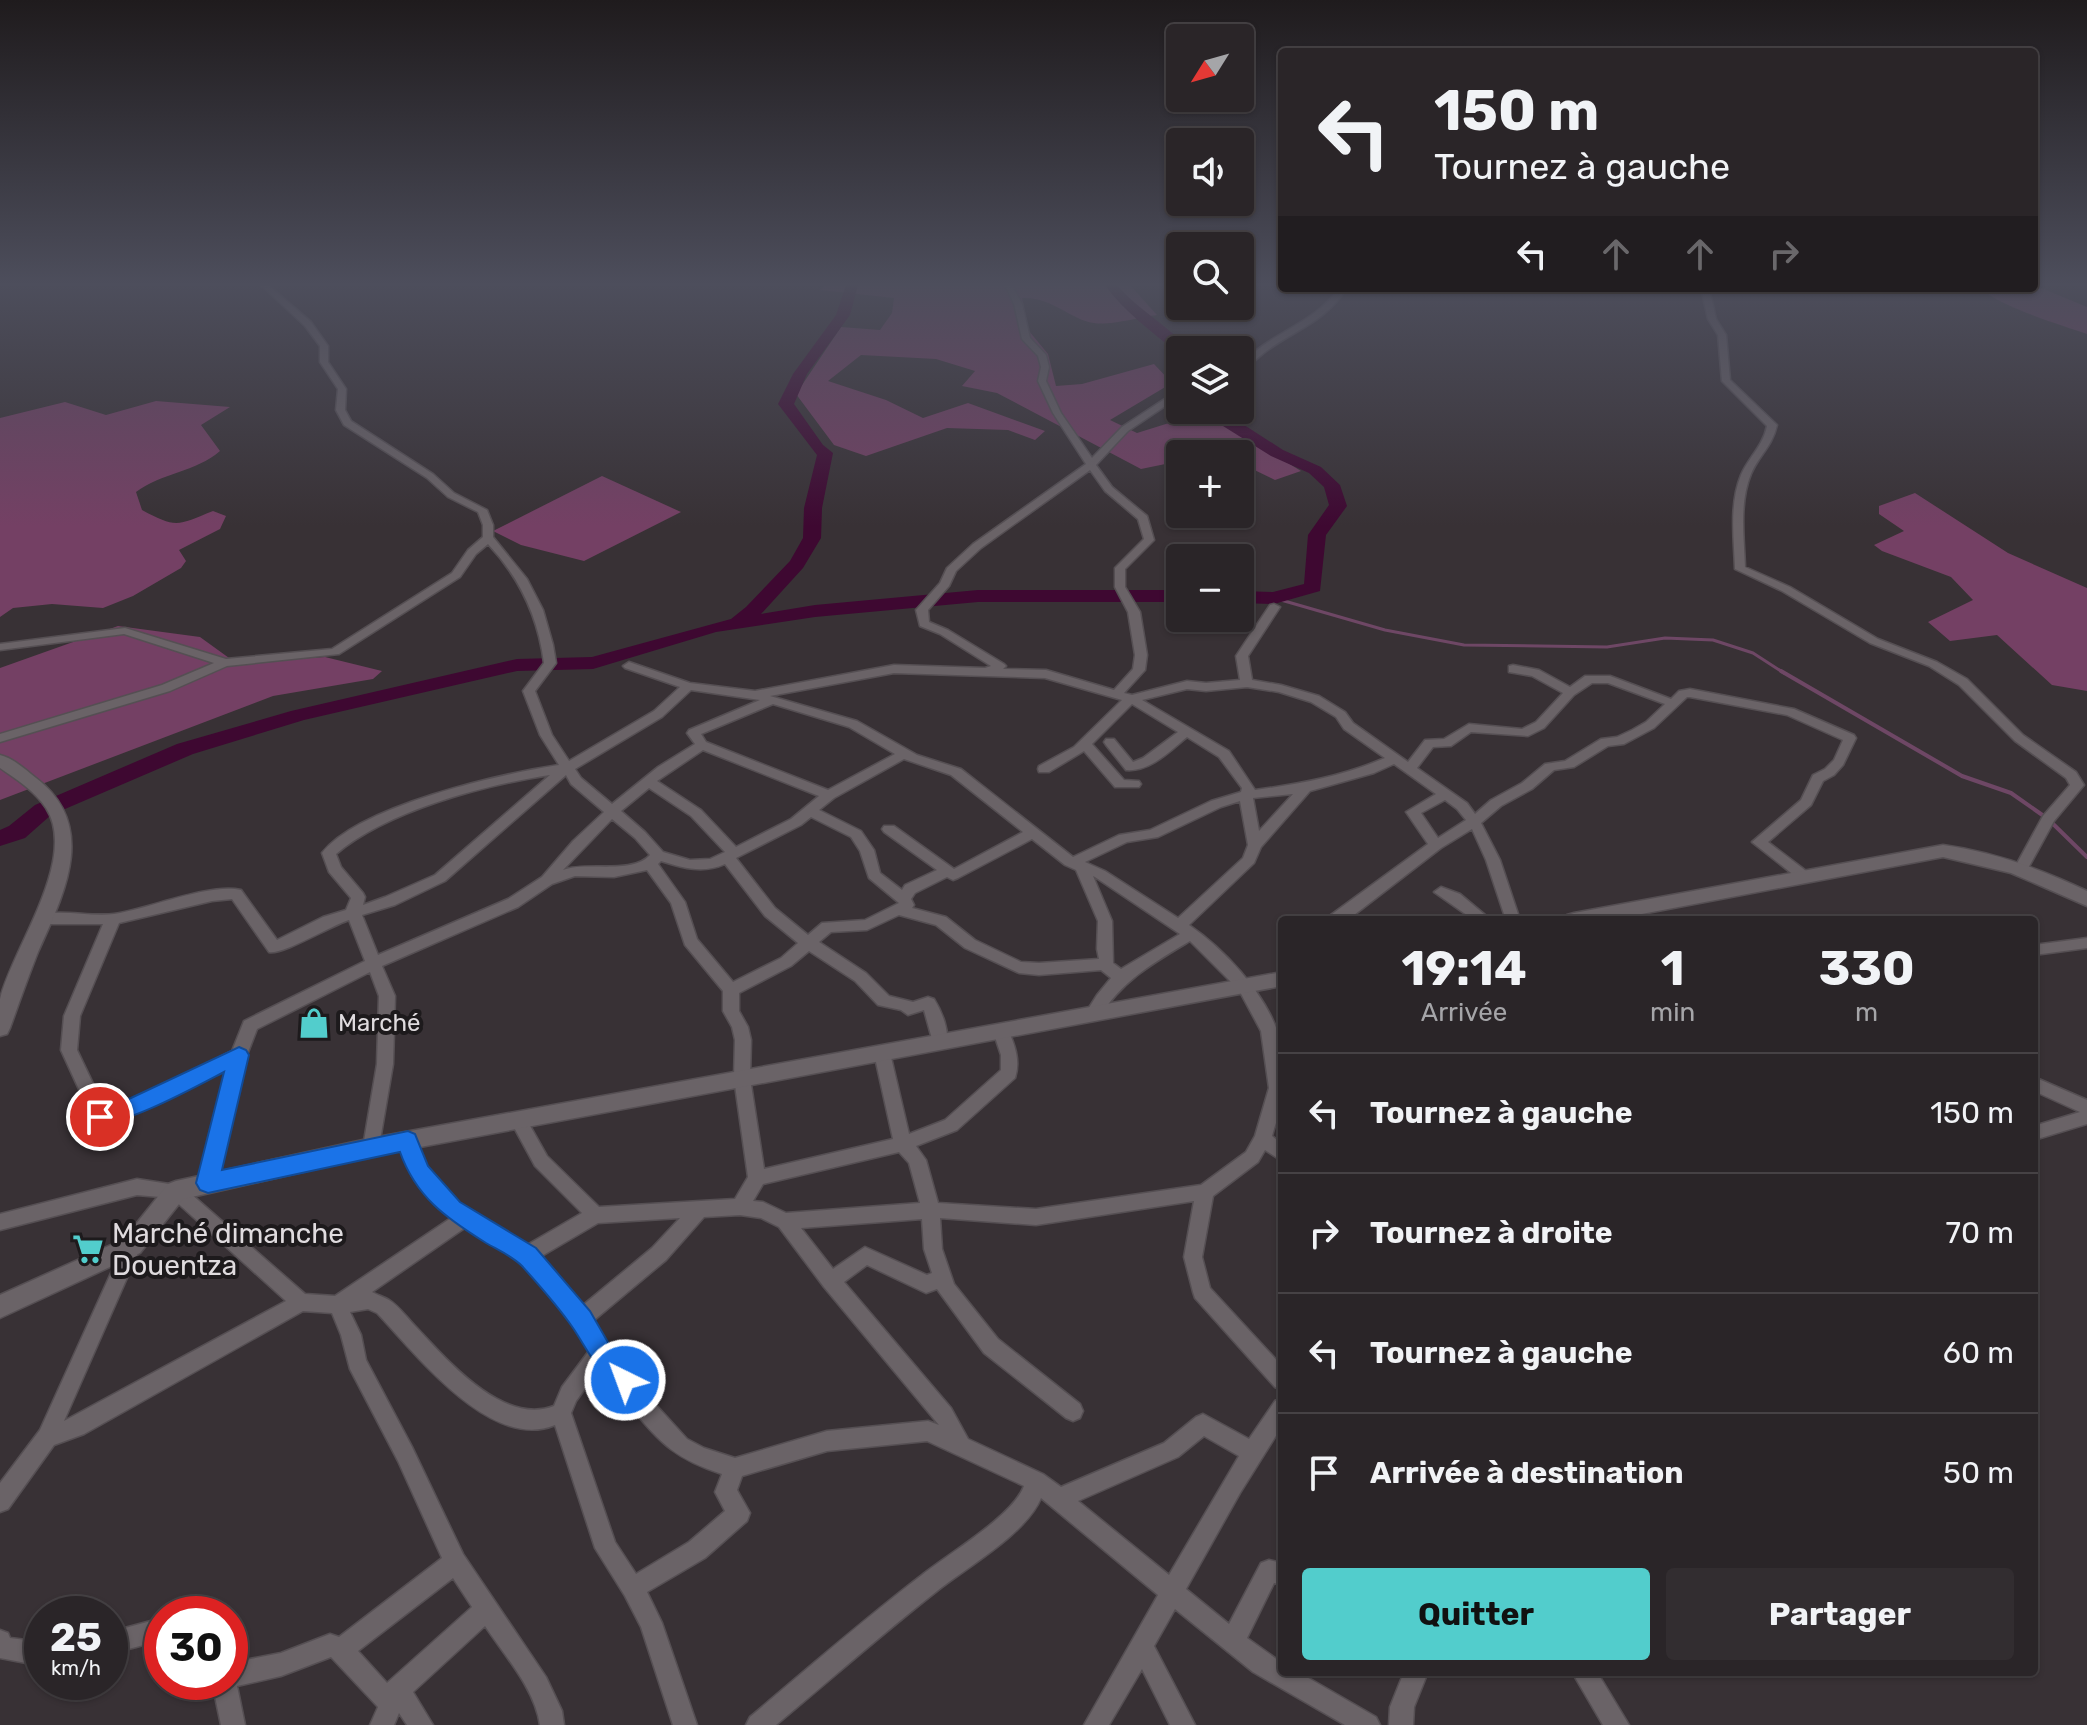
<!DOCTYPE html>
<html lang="fr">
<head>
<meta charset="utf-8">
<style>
  :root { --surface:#2a2528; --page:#322d30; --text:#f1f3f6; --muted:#a5a5a8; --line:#464245; --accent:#52cdcc }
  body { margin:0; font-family:Rubik,sans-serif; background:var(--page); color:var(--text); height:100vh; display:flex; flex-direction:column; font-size:30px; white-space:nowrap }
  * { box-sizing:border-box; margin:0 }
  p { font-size:26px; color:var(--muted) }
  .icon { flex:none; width:44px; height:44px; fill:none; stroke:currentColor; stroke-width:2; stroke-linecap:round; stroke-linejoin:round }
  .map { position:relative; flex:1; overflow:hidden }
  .side { position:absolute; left:1278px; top:916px; width:760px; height:760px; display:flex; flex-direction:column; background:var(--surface); border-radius:8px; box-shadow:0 2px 6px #0004,0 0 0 2px var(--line) }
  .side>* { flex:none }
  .banner { position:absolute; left:1278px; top:48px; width:760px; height:244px; border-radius:8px; box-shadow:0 2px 6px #0004,0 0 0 2px var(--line); background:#2a2528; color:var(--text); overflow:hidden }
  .needle { width:52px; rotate:233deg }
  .tools { position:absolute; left:1166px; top:24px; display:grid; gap:16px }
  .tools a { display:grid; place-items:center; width:88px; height:88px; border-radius:8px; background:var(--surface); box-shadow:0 2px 6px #0004,0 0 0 2px var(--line); font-size:40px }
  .speed { position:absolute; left:24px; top:1596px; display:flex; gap:16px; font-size:40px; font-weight:700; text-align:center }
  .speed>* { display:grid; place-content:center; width:104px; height:104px; border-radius:50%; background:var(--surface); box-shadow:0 2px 6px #0004,0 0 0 2px var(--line); line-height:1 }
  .speed small { font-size:20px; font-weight:400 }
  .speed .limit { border:12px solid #d22; background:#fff; color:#111 }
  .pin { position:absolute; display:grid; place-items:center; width:68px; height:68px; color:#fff; margin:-34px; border:4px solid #fff; border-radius:50%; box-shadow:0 2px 8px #0007 }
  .me { position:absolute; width:88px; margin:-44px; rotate:318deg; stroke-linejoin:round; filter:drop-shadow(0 0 6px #0008) }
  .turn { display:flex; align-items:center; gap:28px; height:168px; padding:0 24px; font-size:36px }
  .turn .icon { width:104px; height:104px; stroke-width:2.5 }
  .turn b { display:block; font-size:56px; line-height:68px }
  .lanes { display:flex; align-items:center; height:76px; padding:0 24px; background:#0003; justify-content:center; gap:40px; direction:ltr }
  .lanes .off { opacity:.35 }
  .eta { display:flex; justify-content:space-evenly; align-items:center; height:136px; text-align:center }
  .eta b { font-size:48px; font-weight:700; line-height:56px }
  .button { display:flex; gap:16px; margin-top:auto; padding:16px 24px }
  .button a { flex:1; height:92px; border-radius:8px; background:var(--accent); color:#111; font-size:32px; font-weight:700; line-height:92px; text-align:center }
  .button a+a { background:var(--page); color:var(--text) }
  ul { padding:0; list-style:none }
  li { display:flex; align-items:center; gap:24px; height:120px; padding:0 24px; border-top:2px solid var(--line) }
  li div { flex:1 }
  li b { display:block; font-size:30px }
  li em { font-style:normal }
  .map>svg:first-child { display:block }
  .green { fill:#744064 }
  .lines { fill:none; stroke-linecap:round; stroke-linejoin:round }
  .stream-far1 { stroke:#6e4765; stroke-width:3 }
  .stream { stroke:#6e4765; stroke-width:4 }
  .river { fill:#3e0831; fill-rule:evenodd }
  .minor-casing { stroke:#554f53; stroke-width:3 }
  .tertiary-casing { stroke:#554f53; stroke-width:3 }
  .minor { fill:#6a6367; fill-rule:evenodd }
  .tertiary { fill:#6a6367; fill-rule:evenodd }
  .route { fill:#1a73e8; stroke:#114b97; stroke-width:2 }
  .labels { text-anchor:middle; stroke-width:8; stroke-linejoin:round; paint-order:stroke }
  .poi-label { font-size:24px; fill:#dfdbde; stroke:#1d1a1c; text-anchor:start }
  .near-poi-label { font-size:28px; fill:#dfdbde; stroke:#1d1a1c; text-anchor:start }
</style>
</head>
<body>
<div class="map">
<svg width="2087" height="1725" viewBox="0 0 2087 1725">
  <rect width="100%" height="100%" fill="#383135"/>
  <path class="green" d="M826,285H1130L1157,315C1141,317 1108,326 1094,323C1069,319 1051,296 1022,298L1029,331L1048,354L1056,386L1082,384L1154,364L1172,383L1110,420L1137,433L1169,423L1213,417L1301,471L1275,480L1240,463V454H1180V461L1141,469L997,393L962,386L975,371L936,359L861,355L828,381L886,400L923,418L968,403L1045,431L1035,440L1008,430L947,428L866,456L834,445L796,394L841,327L880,330L892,313L894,298L820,290Z
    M2034,285L2087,307V334C2061,325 1998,306 1981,288H2034Z
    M156,401L230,407L201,425L220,451C196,472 161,473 136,492L142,510C177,529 178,525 213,511L226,516L220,529L179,550L186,561L181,568L133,596L103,608L52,604L13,608L0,617V418L65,402L106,415Z
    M602,476L681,512L584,561L521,545L493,531Z
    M1915,493L2008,553L2087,588V691L2052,685L1997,635L1950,641L1928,622L1973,600L1951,577L1882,551L1874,545L1904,531L1879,514V506Z
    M118,626L200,637L236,663L325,657L382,671L373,679L273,696L0,800V668Z"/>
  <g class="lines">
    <path class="stream-far1" d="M1274,598L1385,630L1464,645L1607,647L1665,638L1713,640L1753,653L1784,673"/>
    <path class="stream" d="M1781,671L1962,776L2011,793L2048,819L2087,857"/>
    <path class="river" d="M846,285H858L850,315L807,374L794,404L823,445L833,453L822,508L821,538L803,568L761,614L815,605L978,590H1180V602H978L815,617L716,632L593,669L517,671L304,720L193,754L51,815L25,838L0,846V830L9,826L35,805L177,744L291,711L517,659L592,657L731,619L746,607L790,561L803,538L804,508L817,455L778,404L793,374L836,315Z
      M1105,285H1117C1138,310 1168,325 1189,350L1177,353C1152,331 1124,312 1105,285Z
      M1205,410H1221L1283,450L1321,467L1340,485L1347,506L1326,535L1320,591L1274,604L1240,603V591L1273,592L1304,584L1308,535L1329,505L1324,487L1309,473L1271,456L1215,421Z"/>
    <defs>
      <path id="minor" d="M261,285H268L311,322L328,346V362L346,389L345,410L351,421L433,474L454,493L487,510L493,525V537L527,579L543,610L553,645L556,663L535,691L552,735L569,761L654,711L680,687L625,668L623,666L629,662L690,683L755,691L894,665L985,668L991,666L940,634L920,626L916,610L940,583L947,568L973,544L1086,464L1053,413L1038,381L1041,367L1038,356L1022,339L1014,304L1005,285H1012L1022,304L1030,338L1046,355L1049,367L1046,381L1061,413L1092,458L1122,427L1180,389V396L1128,431L1096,465L1112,487L1147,516L1154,540L1125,569V587L1140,612L1147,655L1145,670L1124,693L1132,695L1187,681L1206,683L1240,680L1236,656L1270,605L1274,604L1280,607L1248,656L1252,680L1281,685L1319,696L1345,712L1353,723L1408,762L1425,740L1444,739L1469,724L1522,729L1536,722L1563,693L1532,676L1509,672V666L1513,665L1539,670L1570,687L1585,676H1610L1671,699L1679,691L1690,689L1794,709L1854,735L1856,738L1843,765L1834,775L1823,781L1811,805L1768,842L1810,874L1812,877L1805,882L1800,880L1752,842L1801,800L1813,775L1825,769L1834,760L1843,740L1787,715L1690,697H1687L1654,728L1624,744L1608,746L1574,767L1554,770L1532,789L1501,806L1481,823L1500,860L1520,920H1506L1486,860L1472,829L1441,848L1354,915L1344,920H1324L1428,844L1406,812L1436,794L1394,764L1374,773L1310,791L1261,847L1254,863L1189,925C1224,949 1262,990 1277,1030C1283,1050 1284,1079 1282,1099C1281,1111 1275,1124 1272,1136L1282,1144V1161L1265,1150L1258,1162L1213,1196L1202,1257L1210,1288L1282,1366V1390L1275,1387L1195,1298L1193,1292L1184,1257L1194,1201L1036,1225L940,1218L942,1249L954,1284L998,1339L1080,1404L1083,1411L1080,1418L1073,1421L1066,1418L984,1353L937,1289L926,1293L867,1265L844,1282L951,1408L968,1439L1043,1474L1061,1487L1164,1443L1196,1417L1203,1414L1249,1439L1275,1401L1282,1398V1426L1240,1493L1186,1589L1229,1624L1261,1563L1269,1560L1282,1563V1585L1274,1583L1247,1638L1282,1663V1672H1298L1376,1717L1380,1725H1345L1253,1672L1175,1609L1154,1646L1195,1725H1170L1142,1669L1109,1725H1084L1158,1595L1041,1498C1026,1534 967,1567 937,1591C882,1634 830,1680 776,1725H746L750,1717C807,1669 863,1620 922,1575C948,1554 1013,1516 1024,1486L927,1441L827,1451L742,1476L737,1490L750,1513L747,1521L705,1558L647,1592L662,1623L697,1725H673L641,1627L625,1596L595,1548L555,1425C491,1452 416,1354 377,1313L368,1309L350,1312L361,1335L366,1360L412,1447L463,1554L546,1677L562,1711L564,1725H540C535,1689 505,1656 485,1626L413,1692L433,1725H407L399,1713L394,1725H370L378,1707L331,1657L281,1676L237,1686L245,1725H221L212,1682H230V1663L281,1653L330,1634L339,1637L442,1558L398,1461L350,1369L341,1335L332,1313L303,1311L84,1434L54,1445L8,1509L0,1512V1483L40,1430L126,1240L132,1238L138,1240L141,1246L64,1421L286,1301L172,1198L137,1195L0,1230V1214L137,1179L182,1186L305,1294L335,1296L451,1218L412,1176L399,1141L402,1136L408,1134L414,1136L425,1167L458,1203L527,1245L582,1213L535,1166L510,1120L512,1115L518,1113L524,1115L547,1156L599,1207L735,1199L748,1177L734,1078L735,1040L732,1027L723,1011V991L685,945L671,903L647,870L614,877L575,876L552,884L518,907L382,966L395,996L393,1064L378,1152L372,1154L366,1152L363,1147L377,1064L379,996L370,972L257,1029L247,1055L214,1188L208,1191L202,1188L199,1183L228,1068L144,1110L100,1124L94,1122L61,1050L64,1016L103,924H45L40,923L38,919L40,915C63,909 90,917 114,914C149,909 208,883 241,890L277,940L323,917L346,910L351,898L329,872L322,853C359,806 500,774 559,765L540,735L523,691L544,663C538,616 520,578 488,544L476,554L460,577L339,654L227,666L170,691L0,742V734L162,685L214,663L124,634L0,650V644L125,628L226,659L332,649L452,573L468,550L483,537V525L478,512L448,497L427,478L344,425L336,410L338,389L320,362V346L305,326ZM1090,470L1105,491L1138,519L1144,539L1115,568V587L1128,612L1135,655L1133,669L1114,690L1046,670L1003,669L1006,666L1004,664L948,630L929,622L928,610L949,586L956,571L981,548ZM894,673L1045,678L1122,700L1074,747L1039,766L1038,769L1039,772H1049L1084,751L1115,787H1139L1141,784L1139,781L1124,780L1092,744L1132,704L1178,732L1143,758L1133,762L1114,739H1106L1104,742L1106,745L1126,770C1150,772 1170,751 1187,737L1219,757L1242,788L1241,792L1211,801L1150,830L1119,835L1073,857L961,769L917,755L857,721L770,696ZM1592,683H1608L1665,704L1646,722L1632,730L1617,737L1601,739L1565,761L1545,764L1522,783L1491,800L1475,814L1467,803L1417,768L1433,747L1451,746L1471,732L1528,736L1544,728L1574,695ZM1247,687L1279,692L1311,702L1336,717L1344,729L1385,758C1343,776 1300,784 1255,790L1229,751L1142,700L1187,689L1206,691ZM691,690L760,700L689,730L687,733L695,744L658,767L612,804L581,778L575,769L662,717ZM773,704L849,727L895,754L828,790L706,742L701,734ZM703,750L819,796L791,819L736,847L701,810L657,781ZM904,759L951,775L1023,832L954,869L894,826H884L882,829L884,832L937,870L905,885L902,890L880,873L874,850L861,831L819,810L834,798ZM550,775L435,875L385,897L363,905L365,897L363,893L341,867L336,854C387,811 484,785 550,775ZM566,775L571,784L604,812L573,841L542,877L508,899L378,955L362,915L395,905L445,881ZM649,788L691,816L725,852L710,859L690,860L663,852L645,832L621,811ZM1293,794L1259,831L1253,798ZM1445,800L1457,809L1466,820L1438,838L1421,813ZM1240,801L1248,845L1243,858L1178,918L1105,871L1085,862L1127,842L1158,837L1221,807ZM811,817L851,837L860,851L869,878L899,903L865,920L822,923L808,935L775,908L736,858L801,825ZM612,819L635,838L650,855C632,875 587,861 563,870ZM1032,839L1065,865L1076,870L1098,921L1097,949L1099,959L1039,963L1021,962L975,940L946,917L912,908L914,905L911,899L915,893L947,877L953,880L958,878ZM661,861C683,868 703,874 725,864L765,916L798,943L781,958L733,982L697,939L685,902L658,864ZM1093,876L1095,877L1180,934L1121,969L1113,963L1112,921ZM232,899L269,952C283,955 330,926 349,920L365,961L244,1021L232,1051L133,1100L105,1109L77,1050L80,1016L119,923L212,901ZM899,915L936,925L965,948L1019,973L1039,975L1101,970L1111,978L1097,995L1085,1014L1087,1018L1093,1020L1099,1018C1121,981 1153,963 1190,941L1239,990L1261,1031L1269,1088L1255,1136L1246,1152L1201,1185L1036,1209L938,1203L926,1160L916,1146L957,1130L1015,1078C1021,1060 1014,1043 1007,1027L1001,1025L995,1027L993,1031L1001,1055V1070L945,1120L909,1134L890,1053L888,1048L882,1047L876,1048L874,1053L893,1139L764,1169L750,1078L751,1040L748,1027L739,1011V993L791,966L809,951L855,981L878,1005L901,1010L908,1015L924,1010L934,1046L940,1048L946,1046C950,1031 942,1012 934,999L928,997L913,1002L889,996L866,973L819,942L831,932L867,930ZM899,1152L909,1163L920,1203L786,1213L763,1202L753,1201L763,1184ZM740,1215L761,1218L779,1227L824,1287L939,1425L928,1421L827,1431L735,1458L704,1448L687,1439L646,1394L618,1353L607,1345L593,1321L666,1260L704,1217ZM680,1218L652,1248L582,1306L540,1257L598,1223ZM922,1219L924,1249L932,1273L927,1275L865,1247L833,1269L801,1228ZM466,1227L520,1261L574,1325L589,1351L562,1387L554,1406C503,1426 447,1360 416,1327C407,1318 399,1306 389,1300C384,1297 377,1295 372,1292ZM602,1365C613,1378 621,1394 631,1407C660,1444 678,1460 722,1474L715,1492L725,1511L689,1542L636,1574L615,1542L571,1413L576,1401ZM1204,1436L1239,1456L1169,1575L1078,1501L1178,1457ZM453,1578L472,1607L387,1683L358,1651Z
        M1339,288H1347C1322,326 1291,330 1260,356C1252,362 1249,369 1240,373V366C1245,362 1248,357 1253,353C1282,329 1317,320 1339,288Z
        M1701,288H1709L1716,319L1726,335L1730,380L1777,425C1772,447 1759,455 1751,474C1739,503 1744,537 1745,567L1790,587L1878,639L1937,662L1967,679L2023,735L2076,772L2084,785L2054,821L2026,872H2016L2014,869L2043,816L2070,785L2066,778L2015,741L1959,685L1929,666L1870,643L1782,591L1735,569C1734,538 1729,504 1741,475C1749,457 1763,446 1767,426L1722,381L1718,335L1708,319Z
        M1441,887L1460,894L1491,920H1474L1434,892Z
        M2087,938V948L2034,955V945Z
        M2034,1077L2087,1100V1124L2034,1140V1126L2080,1112L2034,1091Z
        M162,1618V1640L110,1654V1632Z
        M0,1630L8,1633L10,1638L42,1642V1666L0,1658Z
        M1404,1672H1428L1414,1707L1413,1725H1389L1390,1707Z
        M1572,1672H1597L1629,1725H1603Z"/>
      <path id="tertiary" d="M0,755C13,758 26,770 36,778C99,826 64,894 38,952C28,977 19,1003 10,1028L7,1034L0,1036C0,1024 0,1010 0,999C12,949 79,859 46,808C35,791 16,779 0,768Z
        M1943,845C1994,852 2041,869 2087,891V906L2011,873L1943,857L1610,920H1565L1567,915L1574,913Z
        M1282,972V986L372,1156L183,1199L140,1253L0,1318V1295L124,1239L168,1184L176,1181L372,1138Z"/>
    </defs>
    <use href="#minor" class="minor-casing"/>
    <use href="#tertiary" class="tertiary-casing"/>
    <use href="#minor" class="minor"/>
    <use href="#tertiary" class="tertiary"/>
  </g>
  <linearGradient id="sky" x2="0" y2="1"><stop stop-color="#1f1b1d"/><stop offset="0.54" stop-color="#4d4e5c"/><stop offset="1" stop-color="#4d4e5c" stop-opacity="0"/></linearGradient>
  <rect width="2087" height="526" fill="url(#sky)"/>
  <path class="route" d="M239,1047L246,1050L249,1055L222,1170L408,1131L415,1134L428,1166L460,1202L536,1248L590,1311L609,1344L620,1351L638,1380L634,1389L625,1393C604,1384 586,1347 573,1328C558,1306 539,1285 522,1266C512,1256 498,1250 486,1243C446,1218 416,1197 400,1152L208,1193L200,1190L196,1183L224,1072C199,1085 116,1131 92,1123L89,1117L92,1110L131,1098Z"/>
  <defs>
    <symbol id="shop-bare" viewBox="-9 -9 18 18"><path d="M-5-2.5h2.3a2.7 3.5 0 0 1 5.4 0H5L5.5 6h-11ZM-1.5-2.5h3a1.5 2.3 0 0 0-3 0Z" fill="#52cdcc" stroke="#1d1a1c" stroke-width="2.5" paint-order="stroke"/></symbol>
    <symbol id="supermarket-bare" viewBox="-9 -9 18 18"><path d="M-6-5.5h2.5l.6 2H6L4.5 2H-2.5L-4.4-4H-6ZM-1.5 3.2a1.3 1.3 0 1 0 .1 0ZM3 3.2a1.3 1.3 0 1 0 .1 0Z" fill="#52cdcc" stroke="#1d1a1c" stroke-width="2.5" paint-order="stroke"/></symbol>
  </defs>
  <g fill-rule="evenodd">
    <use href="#shop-bare" x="292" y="1001" width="44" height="44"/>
    <use href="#supermarket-bare" x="66" y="1227" width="44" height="44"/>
  </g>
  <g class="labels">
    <g class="poi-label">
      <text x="338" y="1031">Marché</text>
    </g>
    <g class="near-poi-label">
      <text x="112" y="1243">Marché dimanche<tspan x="112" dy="32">Douentza</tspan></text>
    </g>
  </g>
</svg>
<div class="tools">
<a><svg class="needle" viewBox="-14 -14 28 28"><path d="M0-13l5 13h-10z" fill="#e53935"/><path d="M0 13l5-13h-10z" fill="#a5a5a8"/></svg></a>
<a><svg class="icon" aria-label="sound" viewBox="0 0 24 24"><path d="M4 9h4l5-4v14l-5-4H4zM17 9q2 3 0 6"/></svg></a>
<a><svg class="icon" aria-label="search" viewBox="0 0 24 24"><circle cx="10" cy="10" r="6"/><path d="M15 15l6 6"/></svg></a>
<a><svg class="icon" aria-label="layers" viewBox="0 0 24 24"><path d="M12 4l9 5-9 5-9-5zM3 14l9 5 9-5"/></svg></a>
<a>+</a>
<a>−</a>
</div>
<div class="speed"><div>25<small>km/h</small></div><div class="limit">30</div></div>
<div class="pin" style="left:100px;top:1117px;background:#d93025"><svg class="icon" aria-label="arrive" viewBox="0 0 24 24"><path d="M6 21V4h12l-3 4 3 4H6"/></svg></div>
<svg class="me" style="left:625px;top:1380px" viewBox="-20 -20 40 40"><circle r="17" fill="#1a73e8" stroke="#fff" stroke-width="3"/><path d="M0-11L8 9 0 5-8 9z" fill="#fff"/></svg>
<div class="banner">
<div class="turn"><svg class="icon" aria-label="left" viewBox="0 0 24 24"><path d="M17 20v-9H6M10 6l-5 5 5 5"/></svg><div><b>150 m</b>Tournez à gauche</div></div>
<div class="lanes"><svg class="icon" aria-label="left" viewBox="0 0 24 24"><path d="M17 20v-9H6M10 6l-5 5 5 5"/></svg><svg class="icon off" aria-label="ahead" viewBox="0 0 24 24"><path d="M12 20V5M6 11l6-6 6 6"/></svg><svg class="icon off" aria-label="ahead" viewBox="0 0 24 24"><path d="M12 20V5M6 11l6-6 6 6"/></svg><svg class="icon off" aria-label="right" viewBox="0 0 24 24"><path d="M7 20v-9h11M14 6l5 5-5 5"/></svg></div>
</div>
<section class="side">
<div class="eta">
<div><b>19:14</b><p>Arrivée</p></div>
<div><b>1</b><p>min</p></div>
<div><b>330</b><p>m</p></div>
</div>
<ul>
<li><svg class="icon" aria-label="left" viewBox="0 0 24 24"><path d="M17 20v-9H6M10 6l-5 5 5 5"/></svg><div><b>Tournez à gauche</b></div><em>150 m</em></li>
<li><svg class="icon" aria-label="right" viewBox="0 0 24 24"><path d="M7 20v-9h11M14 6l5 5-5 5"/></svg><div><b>Tournez à droite</b></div><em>70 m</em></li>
<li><svg class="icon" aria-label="left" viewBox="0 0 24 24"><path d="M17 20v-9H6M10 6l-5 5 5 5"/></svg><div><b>Tournez à gauche</b></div><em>60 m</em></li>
<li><svg class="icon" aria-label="arrive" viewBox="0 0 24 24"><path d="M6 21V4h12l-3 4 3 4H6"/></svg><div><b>Arrivée à destination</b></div><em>50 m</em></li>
</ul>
<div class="button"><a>Quitter</a><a>Partager</a></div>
</section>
</div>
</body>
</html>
